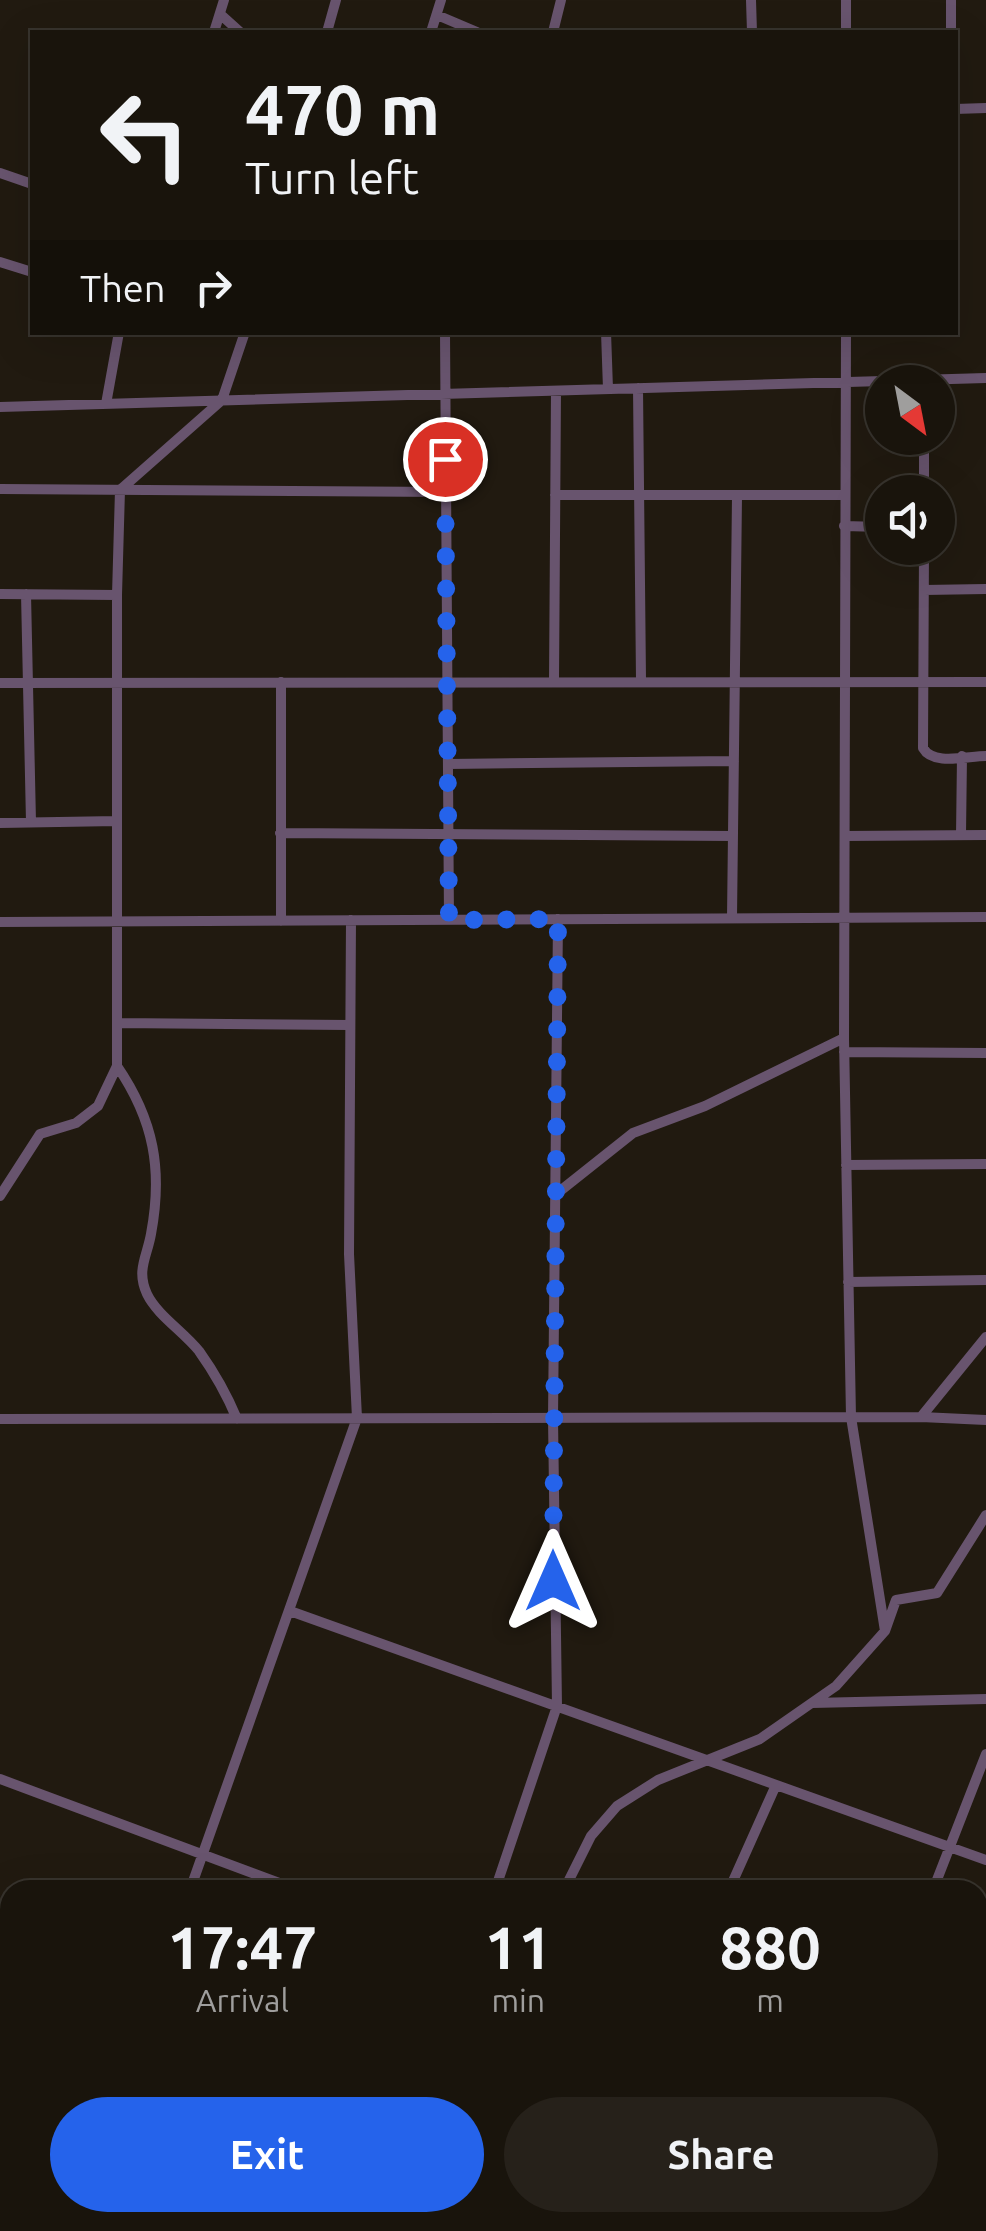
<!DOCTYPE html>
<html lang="en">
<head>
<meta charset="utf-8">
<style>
  :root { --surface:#19140c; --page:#26211a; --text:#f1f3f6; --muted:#9f9e9d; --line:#37332d; --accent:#2563eb }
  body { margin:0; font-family:Ubuntu,sans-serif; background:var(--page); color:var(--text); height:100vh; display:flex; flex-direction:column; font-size:38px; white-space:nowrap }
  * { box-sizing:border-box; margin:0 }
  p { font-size:32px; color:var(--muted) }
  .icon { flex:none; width:55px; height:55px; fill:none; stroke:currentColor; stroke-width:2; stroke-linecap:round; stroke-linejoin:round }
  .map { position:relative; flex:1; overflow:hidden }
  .drawer { position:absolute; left:0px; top:1880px; width:988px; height:352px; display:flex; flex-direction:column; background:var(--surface); border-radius:30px 30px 0 0; box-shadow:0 10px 40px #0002,0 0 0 2px var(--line) }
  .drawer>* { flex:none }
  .hud { position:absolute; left:30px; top:30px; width:928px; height:305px; border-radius:0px; box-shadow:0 10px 40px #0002,0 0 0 2px var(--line); background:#19140c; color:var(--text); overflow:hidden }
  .needle { width:65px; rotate:148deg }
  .controls { position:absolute; left:865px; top:365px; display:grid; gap:20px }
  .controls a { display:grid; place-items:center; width:90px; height:90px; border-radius:50%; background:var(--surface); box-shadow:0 10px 40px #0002,0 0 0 2px var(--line); font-size:50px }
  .pin { position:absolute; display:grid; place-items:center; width:85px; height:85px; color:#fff; margin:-42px; border:5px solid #fff; border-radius:50%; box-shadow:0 2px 10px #0007 }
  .me { position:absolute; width:110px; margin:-55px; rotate:0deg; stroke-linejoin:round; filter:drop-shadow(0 0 8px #0008) }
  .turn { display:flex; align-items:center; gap:35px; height:210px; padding:0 50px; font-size:45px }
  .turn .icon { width:130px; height:130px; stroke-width:2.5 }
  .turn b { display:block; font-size:70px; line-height:85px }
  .then { display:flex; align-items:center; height:95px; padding:0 50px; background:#0003; gap:20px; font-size:38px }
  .eta { display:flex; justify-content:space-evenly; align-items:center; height:170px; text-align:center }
  .eta b { font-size:60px; font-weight:600; line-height:70px }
  .button { display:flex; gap:20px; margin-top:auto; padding:20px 50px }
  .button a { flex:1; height:115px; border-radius:60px; background:var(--accent); color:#fff; font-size:40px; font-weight:600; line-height:115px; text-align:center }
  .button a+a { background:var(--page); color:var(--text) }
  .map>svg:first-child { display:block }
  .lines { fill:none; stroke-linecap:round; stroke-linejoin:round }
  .minor { stroke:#68546e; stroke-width:10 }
  .route { stroke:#2563eb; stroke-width:18; stroke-dasharray:0 32.4 }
</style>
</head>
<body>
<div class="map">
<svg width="986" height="2231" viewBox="0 0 986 2231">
  <rect width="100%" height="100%" fill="#211a10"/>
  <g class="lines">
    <path class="minor" d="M751,0L752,32
      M846,0V32
      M220,14L240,32
      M437,15L477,32
      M214,32L224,0
      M327,32L336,0
      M431,32L441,0
      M553,32L561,0
      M951,32V0
      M955,109L986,108
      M0,173L32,184
      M0,262L32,272
      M445,332L449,920
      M606,332L608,389
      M846,332L844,1038L851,1417L885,1631
      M638,388L641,680
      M106,404L119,332
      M0,407L986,378
      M0,489L446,492
      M924,492V438
      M555,495H845
      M844,526L882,527
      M924,548L923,748C933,766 967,756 986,756
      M924,590L986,589
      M0,594L117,595
      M26,594L31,822
      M554,681L556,391
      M0,683L986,682
      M448,764L734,761
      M0,823L117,821
      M280,833L733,836
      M961,835L962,756
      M845,836L986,835
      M732,918L737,496
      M281,921V682
      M0,922L986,917
      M117,1023L350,1025
      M844,1052L986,1053
      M117,1066C154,1120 163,1170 151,1234C147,1257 136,1270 147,1294C157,1315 184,1332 199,1351C214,1372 227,1395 237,1419
      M846,1165L986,1164
      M555,1195L633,1133L705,1106L844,1038
      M0,1196L40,1134L76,1123L98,1106L117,1066V595L120,490L222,400L245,332
      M848,1282L986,1280
      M921,1417L986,1337
      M0,1419L921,1417L986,1420
      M290,1611L986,1860
      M812,1703L986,1699
      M0,1779L298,1890
      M190,1890L357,1418L349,1254L351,920
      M495,1890L557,1706L553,1418L558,919
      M564,1890L591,1836L617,1806L658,1780L760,1739L836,1686L885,1631L896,1600L937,1593L986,1515
      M729,1890L776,1785
      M933,1890L986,1754
      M978,2135L986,2138
      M0,2165L10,2169
      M143,2222L167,2231
      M691,2222L712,2231
      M938,2222L963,2231
      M65,2231L69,2222
      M332,2231L339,2222
      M369,2231L372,2222
      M521,2231L526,2222
      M634,2231L637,2222
      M808,2231L811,2222"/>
  </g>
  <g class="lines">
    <path class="route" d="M445,459L449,920L558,919L553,1581"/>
  </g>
</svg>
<div class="controls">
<a><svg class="needle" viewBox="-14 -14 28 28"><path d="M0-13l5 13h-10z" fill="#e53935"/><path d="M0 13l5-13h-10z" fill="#9f9e9d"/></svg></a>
<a><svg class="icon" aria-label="sound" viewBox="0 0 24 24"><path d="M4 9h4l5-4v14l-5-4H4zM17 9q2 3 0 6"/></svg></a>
</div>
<div class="pin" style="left:445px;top:459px;background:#d93025"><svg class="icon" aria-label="arrive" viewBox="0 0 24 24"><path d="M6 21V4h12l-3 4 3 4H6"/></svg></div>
<svg class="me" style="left:553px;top:1581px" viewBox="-20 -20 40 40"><path d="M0-17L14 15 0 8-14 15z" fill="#2563eb" stroke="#fff" stroke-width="4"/></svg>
<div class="hud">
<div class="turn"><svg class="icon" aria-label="left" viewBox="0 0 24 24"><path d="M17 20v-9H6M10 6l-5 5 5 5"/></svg><div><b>470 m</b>Turn left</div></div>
<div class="then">Then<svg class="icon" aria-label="right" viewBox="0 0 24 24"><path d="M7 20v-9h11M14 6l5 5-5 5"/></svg></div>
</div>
<section class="drawer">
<div class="eta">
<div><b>17:47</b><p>Arrival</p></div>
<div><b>11</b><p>min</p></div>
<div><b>880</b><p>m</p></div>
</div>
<div class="button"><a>Exit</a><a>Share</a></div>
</section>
</div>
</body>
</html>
